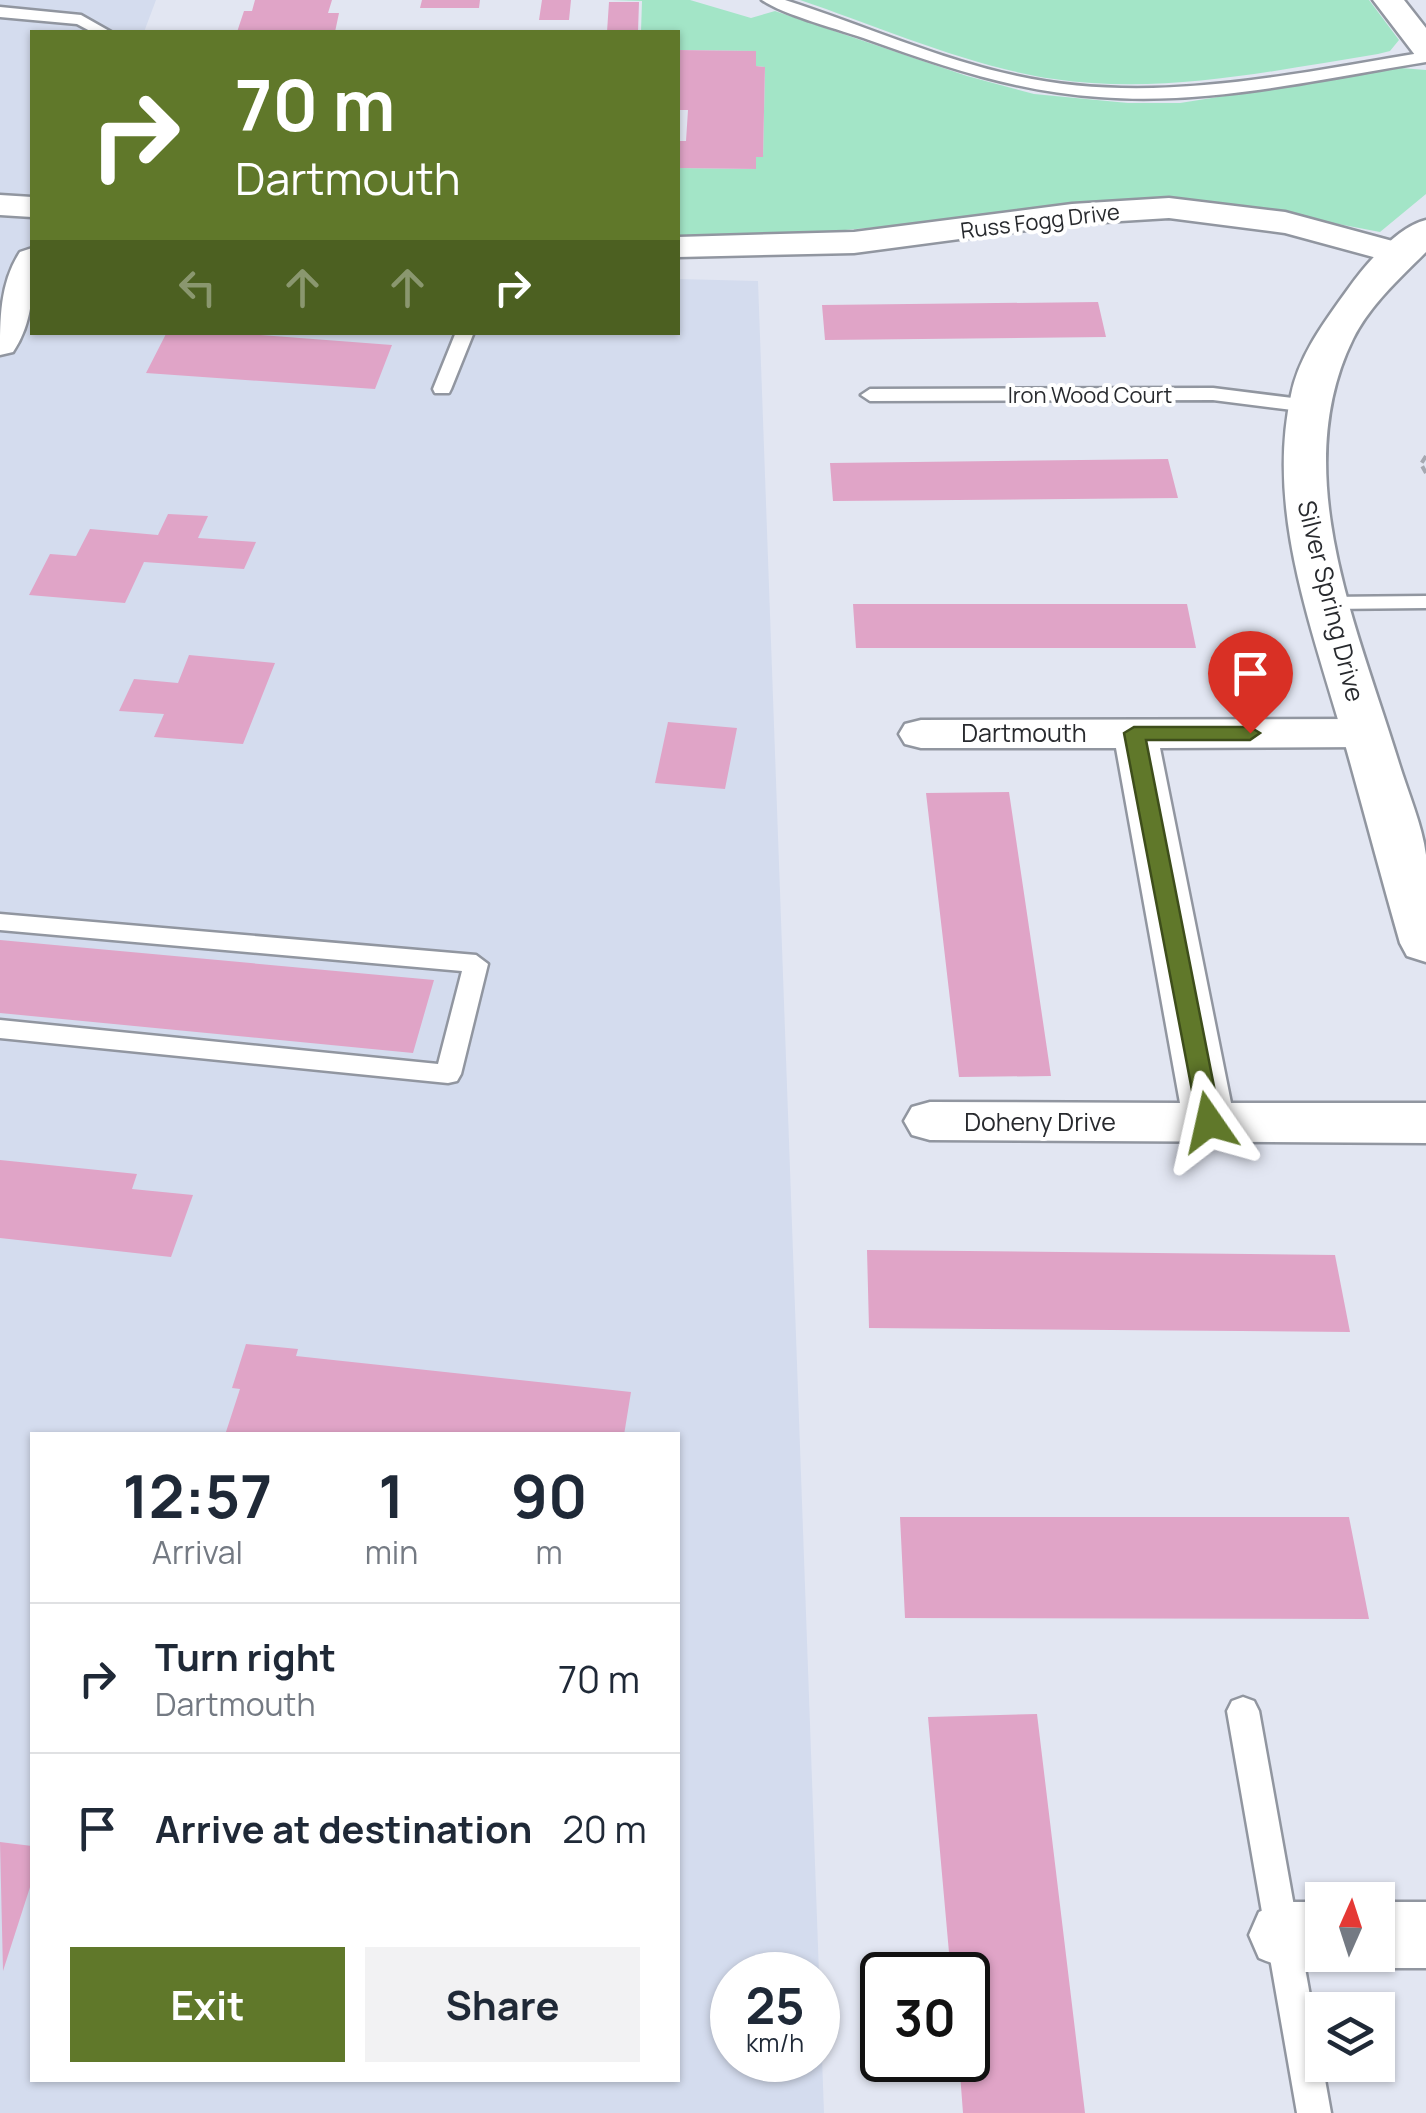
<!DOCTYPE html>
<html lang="en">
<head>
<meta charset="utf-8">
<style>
  :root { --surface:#fff; --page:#f2f2f3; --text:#1f2937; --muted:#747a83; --line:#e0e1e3; --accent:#60782a }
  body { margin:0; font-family:Manrope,sans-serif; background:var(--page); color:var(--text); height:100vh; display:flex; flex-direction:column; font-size:38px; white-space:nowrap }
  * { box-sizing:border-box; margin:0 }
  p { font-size:32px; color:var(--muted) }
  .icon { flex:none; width:55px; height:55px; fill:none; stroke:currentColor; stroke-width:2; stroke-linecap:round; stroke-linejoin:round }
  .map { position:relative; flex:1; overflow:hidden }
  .drawer { position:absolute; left:30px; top:1432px; width:650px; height:650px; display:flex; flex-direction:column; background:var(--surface); border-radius:0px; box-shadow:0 2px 8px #0004 }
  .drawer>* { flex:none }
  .guide { position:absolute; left:30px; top:30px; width:650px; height:305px; border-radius:0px; box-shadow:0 2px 8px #0004; background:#60782a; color:#fff; overflow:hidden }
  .needle { width:65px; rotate:3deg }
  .controls { position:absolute; left:1305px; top:1882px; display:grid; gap:20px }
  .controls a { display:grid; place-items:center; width:90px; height:90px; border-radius:0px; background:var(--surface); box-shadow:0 2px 8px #0004; font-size:50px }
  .speed { position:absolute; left:710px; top:1952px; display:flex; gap:20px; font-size:50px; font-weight:700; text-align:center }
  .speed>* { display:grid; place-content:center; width:130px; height:130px; border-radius:50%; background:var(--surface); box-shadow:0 2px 8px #0004; line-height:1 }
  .speed small { font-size:25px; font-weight:400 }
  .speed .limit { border:5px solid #111; border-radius:15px; background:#fff; color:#111 }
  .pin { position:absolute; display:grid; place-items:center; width:85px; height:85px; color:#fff; margin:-102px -42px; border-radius:50% 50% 50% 0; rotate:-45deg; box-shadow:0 0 10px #0007 }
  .pin .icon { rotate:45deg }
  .me { position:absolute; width:110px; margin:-55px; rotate:349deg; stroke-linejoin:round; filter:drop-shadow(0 0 8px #0008) }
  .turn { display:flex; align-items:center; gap:35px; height:210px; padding:0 40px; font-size:45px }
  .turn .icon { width:130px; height:130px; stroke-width:2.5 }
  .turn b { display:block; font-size:70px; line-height:85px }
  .lanes { display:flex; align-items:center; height:95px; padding:0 40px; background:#0003; justify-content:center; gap:50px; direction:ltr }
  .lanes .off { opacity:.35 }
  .eta { display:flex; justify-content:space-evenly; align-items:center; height:170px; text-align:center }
  .eta b { font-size:60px; font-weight:700; line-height:70px }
  .action { display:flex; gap:20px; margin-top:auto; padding:20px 40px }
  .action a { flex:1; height:115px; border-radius:0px; background:var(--accent); color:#fff; font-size:40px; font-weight:700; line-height:115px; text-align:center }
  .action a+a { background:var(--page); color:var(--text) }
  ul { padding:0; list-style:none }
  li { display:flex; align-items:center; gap:30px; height:150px; padding:0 40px; border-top:2px solid var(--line) }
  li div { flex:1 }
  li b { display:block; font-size:38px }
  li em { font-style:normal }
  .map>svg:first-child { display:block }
  .built { fill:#d4dcee; fill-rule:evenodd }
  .green { fill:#a3e5c7 }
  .building { fill:#e0a4c7 }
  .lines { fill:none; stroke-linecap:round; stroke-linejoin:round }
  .lane-casing { stroke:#9196a0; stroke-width:5 }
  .street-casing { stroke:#9196a0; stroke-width:5 }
  .secondary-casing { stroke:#9196a0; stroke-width:5 }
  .path { stroke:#a5a8b1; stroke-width:4; stroke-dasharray:8 4; stroke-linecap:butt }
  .lane { fill:#fff; fill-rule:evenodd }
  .street { fill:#fff; fill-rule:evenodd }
  .secondary { fill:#fff; fill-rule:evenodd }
  .route { fill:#60782a; stroke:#3e4e1b; stroke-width:2.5 }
  .labels { text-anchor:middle; stroke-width:8; stroke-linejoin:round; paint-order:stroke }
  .far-street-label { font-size:22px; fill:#282a2e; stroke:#fff }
  .street-label { font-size:25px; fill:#282a2e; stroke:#fff }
</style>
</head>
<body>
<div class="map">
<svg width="1426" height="2113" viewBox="0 0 1426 2113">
  <rect width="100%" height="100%" fill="#e2e6f2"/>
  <path class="built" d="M0,0H156L144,32H32V332H678V279L758,281L824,2113H0ZM32,1435H678V2080H32ZM732,1975H818V2060H732Z"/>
  <path class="green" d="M611,0H690L751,18L775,11L967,76L1034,94L1128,103H1180L1401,68L1426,70V194L1380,232L1259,209L966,219L801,234L678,236V168L756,169V157H763L765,67L756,66L755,51L678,50V32H641L642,1Z
    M800,0H1369L1399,40L1390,51L1378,54C1270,71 1163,95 1054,79C970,67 880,27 800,0Z"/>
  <path class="building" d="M255,0H332L328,13H339L335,32H237L244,11H252Z
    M422,0H480L479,8H420Z
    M542,0H571L569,20H539Z
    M609,2H639L638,32H607Z
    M678,50L756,51V66L765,67L763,157H756V169L678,168V141H686L688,110H678Z
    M1098,302L1106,337L825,340L822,305Z
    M167,332H222L392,345L375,389L146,373Z
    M1168,459L1178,498L833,501L830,463Z
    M168,514L208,516L198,538L256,542L244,569L144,562L125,603L29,595L50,554L76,556L90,529L158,535Z
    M853,604H1187L1196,648H856Z
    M189,655L275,663L243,744L154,737L164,714L119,711L134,679L178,683Z
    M668,722L737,728L725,789L655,783Z
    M1009,792L1051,1076L959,1077L926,793Z
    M0,940L434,980L413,1053L0,1013Z
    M0,1160L137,1174L132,1189L193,1195L171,1257L0,1238Z
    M867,1250L1335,1255L1350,1332L869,1328Z
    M246,1344L298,1349L296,1356L631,1392L624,1435H225L240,1389L232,1388Z
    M900,1517H1349L1369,1619L905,1618Z
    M1037,1714L1085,2113H963L959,2060H968V1975H951L928,1717Z
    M0,1842L32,1846V1881L3,1971Z"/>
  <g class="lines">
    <defs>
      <path id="lane" d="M762,0H785C863,25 938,59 1017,76C1153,106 1291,74 1426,52V62C1319,79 1208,106 1099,97C1019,92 944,67 869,40C842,30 783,15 762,0Z
        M0,7L81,15L111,32H92L77,24L0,17Z
        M456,332H474L451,389L449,393H435L433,389Z
        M1213,388L1309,400L1318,406L1309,412L1213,400L870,401L861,395L870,389Z
        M1426,596V608L1327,609L1317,603L1327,597Z
        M0,914L476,955L488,964L461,1074L457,1081L448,1083L0,1038V1020L438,1064L462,971L0,930Z
        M1243,1697L1254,1701L1259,1711L1331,2113H1297L1227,1711L1232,1701Z"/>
      <path id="street" d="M1373,0H1404L1426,28V57L1415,55Z
        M0,195L32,197V217L0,215Z
        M1169,198L1285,212L1411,246L1417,253L1411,260L1399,264L1285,233L1169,218L1072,224L854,253L678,257V237L854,232L1072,204Z
        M32,248C34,284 34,321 13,352L0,355C0,318 0,283 20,252Z
        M1366,719L1382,723L1388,733L1382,743L1366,747L1160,748L1231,1103H1426V1143L930,1140L912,1135L904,1121L912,1107L930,1102L1180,1103L1116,748H921L905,744L899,734L905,724L921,720Z
        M1282,1902H1322V1955H1347L1345,1958C1315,1971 1289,1971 1259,1958L1249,1935L1259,1912Z
        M1378,1902H1426V1968H1378L1355,1958L1353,1955H1378Z"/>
      <path id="secondary" d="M1426,220V252C1399,279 1370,305 1353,339C1287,473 1358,629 1398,760C1407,790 1422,824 1426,855C1426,889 1426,927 1426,962L1407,956L1400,943C1379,870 1360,796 1339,723C1308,617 1267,506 1291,395C1299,355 1325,321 1348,289C1365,265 1397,227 1426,220Z"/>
    </defs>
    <use href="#lane" class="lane-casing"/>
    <use href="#street" class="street-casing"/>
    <use href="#secondary" class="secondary-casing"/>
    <path class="path" d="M1426,456L1421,464L1426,473"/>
    <use href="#lane" class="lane"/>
    <use href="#street" class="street"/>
    <use href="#secondary" class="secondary"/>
  </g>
  <path class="route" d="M1134,727H1250L1260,733L1250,740H1146L1221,1122L1209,1131L1198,1122L1124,733Z"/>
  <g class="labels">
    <g class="far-street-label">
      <text transform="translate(1040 221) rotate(-7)" y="8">Russ Fogg Drive</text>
      <text x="1090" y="403">Iron Wood Court</text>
    </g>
    <g class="street-label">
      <text transform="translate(1331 601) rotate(76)" y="9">Silver Spring Drive</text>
      <text x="1024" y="742">Dartmouth</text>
      <text x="1040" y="1131">Doheny Drive</text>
    </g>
  </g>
</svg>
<div class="controls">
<a><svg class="needle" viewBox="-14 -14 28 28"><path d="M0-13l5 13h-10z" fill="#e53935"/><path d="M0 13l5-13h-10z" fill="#747a83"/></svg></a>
<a><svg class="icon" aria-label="layers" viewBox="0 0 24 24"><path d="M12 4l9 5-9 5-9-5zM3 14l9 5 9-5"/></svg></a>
</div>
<div class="speed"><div>25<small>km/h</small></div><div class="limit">30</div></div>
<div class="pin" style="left:1250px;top:733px;background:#d93025"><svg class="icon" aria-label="arrive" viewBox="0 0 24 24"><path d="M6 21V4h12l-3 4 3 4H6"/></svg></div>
<svg class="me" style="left:1209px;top:1122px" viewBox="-20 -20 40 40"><path d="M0-17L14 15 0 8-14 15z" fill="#60782a" stroke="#fff" stroke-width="4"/></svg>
<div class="guide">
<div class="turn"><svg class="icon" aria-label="right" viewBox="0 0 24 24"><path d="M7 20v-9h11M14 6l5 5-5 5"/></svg><div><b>70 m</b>Dartmouth</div></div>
<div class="lanes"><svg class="icon off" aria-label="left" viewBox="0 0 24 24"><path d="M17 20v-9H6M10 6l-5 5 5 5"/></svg><svg class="icon off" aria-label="ahead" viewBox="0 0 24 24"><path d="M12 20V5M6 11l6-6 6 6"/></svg><svg class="icon off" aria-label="ahead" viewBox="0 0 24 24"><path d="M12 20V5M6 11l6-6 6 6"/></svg><svg class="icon" aria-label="right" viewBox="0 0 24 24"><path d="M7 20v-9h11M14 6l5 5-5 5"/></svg></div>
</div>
<section class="drawer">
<div class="eta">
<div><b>12:57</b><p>Arrival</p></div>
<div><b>1</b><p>min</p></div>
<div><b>90</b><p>m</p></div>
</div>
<ul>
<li><svg class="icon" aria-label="right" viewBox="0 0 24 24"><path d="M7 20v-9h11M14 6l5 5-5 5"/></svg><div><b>Turn right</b><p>Dartmouth</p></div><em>70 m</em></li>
<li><svg class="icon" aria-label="arrive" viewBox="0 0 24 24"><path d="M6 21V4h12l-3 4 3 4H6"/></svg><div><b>Arrive at destination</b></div><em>20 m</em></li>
</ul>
<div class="action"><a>Exit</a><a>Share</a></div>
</section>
</div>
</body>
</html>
